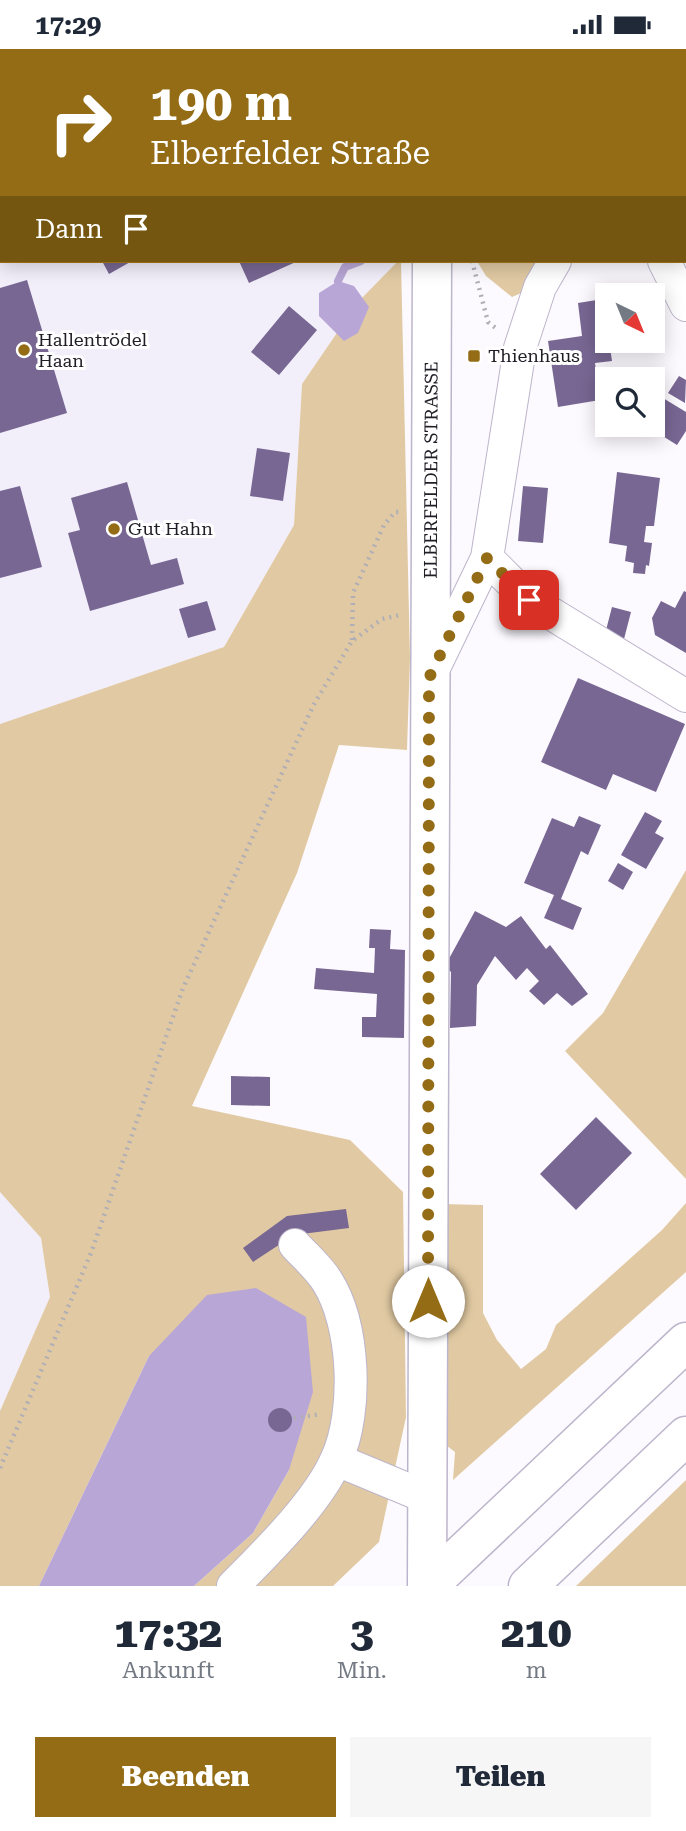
<!DOCTYPE html>
<html lang="de">
<head>
<meta charset="utf-8">
<style>
  :root { --surface:#fff; --page:#f6f6f7; --text:#1f2937; --muted:#747a83; --accent:#936c15 }
  body { margin:0; font-family:"Roboto Serif",serif; background:var(--page); color:var(--text); height:100vh; display:flex; flex-direction:column; font-size:26px; white-space:nowrap }
  * { box-sizing:border-box; margin:0 }
  p { font-size:23px; color:var(--muted) }
  .icon { flex:none; width:38px; height:38px; fill:none; stroke:currentColor; stroke-width:2; stroke-linecap:round; stroke-linejoin:round }
  .map { position:relative; height:1537px; overflow:hidden }
  .drawer { display:flex; flex-direction:column; background:var(--surface); flex:1 }
  .drawer>* { flex:none }
  .hud { position:absolute; left:0px; top:0px; width:686px; height:214px; box-shadow:0 4px 18px #0003; background:#936c15; color:#fff; overflow:hidden }
  .needle { width:46px; rotate:137deg }
  .controls { position:absolute; left:595px; top:234px; display:grid; gap:14px }
  .controls a { display:grid; place-items:center; width:70px; height:70px; border-radius:0px; background:var(--surface); box-shadow:0 4px 18px #0003; font-size:35px }
  .pin { position:absolute; display:grid; place-items:center; width:60px; height:60px; color:#fff; margin:-30px; border-radius:14px; box-shadow:0 4px 10px #0006 }
  .me { position:absolute; width:77px; margin:-38px; rotate:0deg; stroke-linejoin:round; filter:drop-shadow(0 0 5px #0008) }
  .turn { display:flex; align-items:center; gap:24px; height:147px; padding:0 35px; font-size:32px }
  .turn .icon { width:91px; height:91px; stroke-width:2.5 }
  .turn b { display:block; font-size:49px; line-height:60px }
  .then { display:flex; align-items:center; height:66px; padding:0 35px; background:#0003; gap:14px; font-size:26px }
  .eta { display:flex; justify-content:space-evenly; align-items:center; height:119px; text-align:center }
  .eta b { font-size:42px; font-weight:800; line-height:49px }
  .primary-button { display:flex; gap:14px; margin-top:auto; padding:14px 35px }
  .primary-button a { flex:1; height:80px; border-radius:0px; background:var(--accent); color:#fff; font-size:28px; font-weight:800; line-height:80px; text-align:center }
  .primary-button a+a { background:var(--page); color:var(--text) }
  .status { display:flex; justify-content:space-between; align-items:center; height:49px; padding:0 35px; background:var(--surface); direction:ltr }
  .status svg { height:19px; fill:currentColor }
  .map>svg:first-child { display:block }
  .built { fill:#f2eefa }
  .green { fill:#e1caa3 }
  .water { fill:#b8a6d6 }
  .lines { fill:none; stroke-linecap:round; stroke-linejoin:round }
  .stream { stroke:#b8a6d6; stroke-width:8 }
  .building { fill:#786793 }
  .minor-casing { stroke:#bdb5cb; stroke-width:34 }
  .major-casing { stroke:#bdb5cb; stroke-width:41 }
  .highway-casing { stroke:#bdb5cb; stroke-width:41 }
  .path { stroke:#b1afb5; stroke-width:4.5; stroke-dasharray:2 5; stroke-linecap:butt }
  .minor { stroke:#fff; stroke-width:32 }
  .major { stroke:#fff; stroke-width:38 }
  .highway { stroke:#fff; stroke-width:38 }
  .route { stroke:#936c15; stroke-width:12; stroke-dasharray:0 21.6 }
  .poi-dot { fill:#936c15; stroke:#fff; stroke-width:2.5 }
  .labels { text-anchor:middle; stroke-width:6; stroke-linejoin:round; paint-order:stroke }
  .poi-label { font-size:18px; fill:#201d25; stroke:#fff; text-anchor:start }
  .street-label { font-size:18px; fill:#201d25; stroke:#fff }
</style>
</head>
<body>
<div class="status"><b>17:29</b><svg viewBox="0 0 49 12"><path d="M0 12V9h3v3zM5 12V6h3v6zM10 12V3h3v9zM15 12V0h3v12zM26 1h20v11H26zM47 4h2v5h-2z"/></svg></div>
<div class="map">
<svg width="686" height="1537" viewBox="0 0 686 1537">
  <rect width="100%" height="100%" fill="#fcfaff"/>
  <path class="built" d="M0,0H433L2,2V212H398L358,253L302,335L294,476L224,598L0,675Z
    M520,0H686V208L684,2Z
    M0,1143L41,1189L50,1248L0,1362Z"/>
  <path class="green" d="M398,212H401L410,609L407,701L339,696L297,824L192,1057L350,1091L403,1143L406,1368L379,1493L333,1537H194L253,1484L289,1421L149,1307L39,1537H0V1362L50,1248L41,1189L0,1143V675L224,598L294,476L302,335L358,253Z
    M477,212H542L528,241L512,248L486,227Z
    M686,821V1130L565,1002L603,964Z
    M686,1154V1223L453,1431L455,1403L443,1394V1155L483,1156V1264L497,1291L521,1320L546,1300L556,1276L662,1181Z
    M686,1431V1537H576Z"/>
  <path class="water" d="M338,232L354,237L369,258L358,284L344,292L319,267V244Z
    M256,1239L306,1268L313,1343L289,1421L253,1484L194,1537H39L149,1307L207,1246Z"/>
  <g class="lines">
    <path class="stream" d="M338,232L345,218L361,212"/>
  </g>
  <path class="building" d="M102,212H132L109,225Z
    M239,212H298L249,234Z
    M27,231L67,364L0,384V239Z
    M603,250L612,312L595,314L600,351L558,358L548,292L582,287L578,254Z
    M289,257L317,281L279,326L251,303Z
    M679,327L686,331L685,354L668,344Z
    M653,343L686,363V382L677,396L645,376H653Z
    M257,399L290,404L283,452L250,447Z
    M617,423L660,429L654,477H646L644,493L652,494L649,517L646,516L645,525L633,524L634,514L625,512L627,497L609,494Z
    M127,433L151,516L177,509L184,535L90,562L68,484L80,481L71,449Z
    M20,437L42,518L0,529V442Z
    M523,437L548,439L543,494L518,492Z
    M684,542L686,543V604L655,586L652,569L661,552L675,559Z
    M207,552L216,581L188,589L179,560Z
    M612,558L631,563L624,590L605,585Z
    M578,629L685,675L656,743L613,725L606,741L541,713Z
    M645,763L662,772L655,784L664,789L646,820L621,806Z
    M579,767L601,776L588,806L581,802L561,850L582,859L573,881L544,869L554,846L524,834L552,769L574,778Z
    M618,814L633,823L623,841L608,832Z
    M475,862L506,878L521,867L546,900L550,896L588,945L572,957L557,944L544,956L529,942L539,932L527,919L516,931L495,907L477,936L476,977L450,979L451,923L445,917Z
    M370,880L391,881L390,900L405,901L404,989L362,988V968H376L377,945L314,940L316,919L374,924L375,899H369Z
    M231,1027L270,1028V1057L231,1056Z
    M596,1068L632,1104L576,1161L540,1125Z
    M346,1160L349,1179L294,1186L253,1213L243,1199L287,1167Z
    M268 1371a12 12 0 1 1 24 0a12 12 0 1 1-24 0Z"/>
  <g class="lines">
    <defs>
      <path id="minor" d="M0,45H2
        M684,45L686,42
        M0,118V123
        M664,212L686,256
        M487,509L529,551L686,647
        M431,625L487,509L520,299L540,238L555,212
        M337,1411L426,1448
        M233,1537C266,1504 319,1452 337,1409C358,1362 355,1276 327,1232C319,1219 306,1208 295,1196"/>
      <g id="major">
        <path d="M452,2L453,0"/>
        <path id="s1" d="M427,1537L432,212"/>
      </g>
      <path id="highway" d="M428,1537L686,1293
        M528,1537L686,1387"/>
    </defs>
    <use href="#minor" class="minor-casing"/>
    <use href="#major" class="major-casing"/>
    <use href="#highway" class="highway-casing"/>
    <path class="path" d="M389,0V2
      M472,212L488,273L498,281
      M352,591L353,544L384,476L395,463H401
      M294,1369L321,1365
      M0,1419L91,1204L183,939L313,657L352,592L382,570L400,566"/>
    <use href="#minor" class="minor"/>
    <use href="#major" class="major"/>
    <use href="#highway" class="highway"/>
  </g>
  <g class="lines">
    <path class="route" d="M428,1252L429,629L487,509L529,551"/>
  </g>
  <g class="poi-dot">
    <circle cx="24" cy="301" r="7"/>
    <rect x="467" y="300" width="14" height="14" rx="3.5"/>
    <circle cx="114" cy="480" r="7"/>
  </g>
  <g class="labels">
    <g class="poi-label">
      <text x="38" y="297">Hallentrödel<tspan x="38" dy="21">Haan</tspan></text>
      <text x="488" y="313">Thienhaus</text>
      <text x="128" y="486">Gut Hahn</text>
    </g>
    <g class="street-label">
      <text dy="6" stroke="none"><textPath href="#s1" startOffset="1116">ELBERFELDER STRASSE</textPath></text>
    </g>
  </g>
</svg>
<div class="controls">
<a><svg class="needle" viewBox="-14 -14 28 28"><path d="M0-13l5 13h-10z" fill="#e53935"/><path d="M0 13l5-13h-10z" fill="#747a83"/></svg></a>
<a><svg class="icon" aria-label="search" viewBox="0 0 24 24"><circle cx="10" cy="10" r="6"/><path d="M15 15l6 6"/></svg></a>
</div>
<div class="pin" style="left:529px;top:551px;background:#d93025"><svg class="icon" aria-label="arrive" viewBox="0 0 24 24"><path d="M6 21V4h12l-3 4 3 4H6"/></svg></div>
<svg class="me" style="left:428px;top:1252px" viewBox="-20 -20 40 40"><circle r="19" fill="#fff"/><path d="M0-13L10 11 0 6-10 11z" fill="#936c15"/></svg>
<div class="hud">
<div class="turn"><svg class="icon" aria-label="right" viewBox="0 0 24 24"><path d="M7 20v-9h11M14 6l5 5-5 5"/></svg><div><b>190 m</b>Elberfelder Straße</div></div>
<div class="then">Dann<svg class="icon" aria-label="arrive" viewBox="0 0 24 24"><path d="M6 21V4h12l-3 4 3 4H6"/></svg></div>
</div>
</div>
<section class="drawer">
<div class="eta">
<div><b>17:32</b><p>Ankunft</p></div>
<div><b>3</b><p>Min.</p></div>
<div><b>210</b><p>m</p></div>
</div>
<div class="primary-button"><a>Beenden</a><a>Teilen</a></div>
</section>
</body>
</html>
